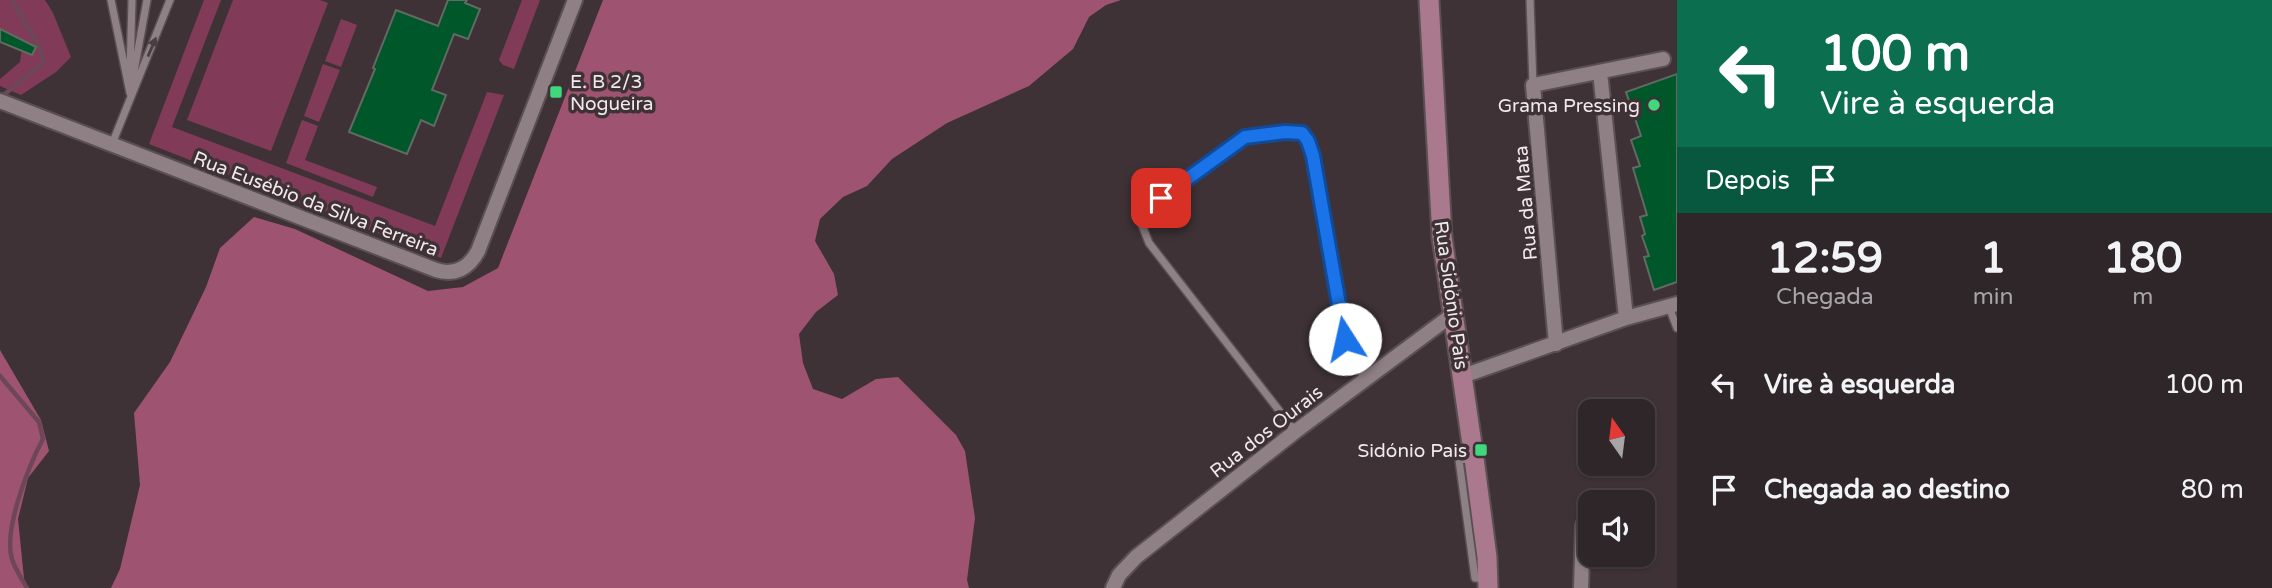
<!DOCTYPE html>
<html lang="pt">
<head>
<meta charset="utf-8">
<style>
  :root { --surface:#2e2628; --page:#3a3234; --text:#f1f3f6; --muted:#a7a5a8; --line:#494345 }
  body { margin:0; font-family:"Varela Round",sans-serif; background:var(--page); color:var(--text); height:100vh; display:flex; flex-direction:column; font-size:26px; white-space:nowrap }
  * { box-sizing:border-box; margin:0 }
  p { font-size:23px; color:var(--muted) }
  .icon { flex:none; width:38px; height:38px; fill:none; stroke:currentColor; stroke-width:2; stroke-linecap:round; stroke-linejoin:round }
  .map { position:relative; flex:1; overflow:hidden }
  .details { display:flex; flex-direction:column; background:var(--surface); width:595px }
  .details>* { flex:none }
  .banner { background:#0b6e4f; color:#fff; overflow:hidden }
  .needle { width:46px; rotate:346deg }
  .fabs { position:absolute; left:1578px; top:399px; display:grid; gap:14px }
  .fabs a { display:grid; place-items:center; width:77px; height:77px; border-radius:14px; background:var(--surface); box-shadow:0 2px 5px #0004,0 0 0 2px var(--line); font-size:35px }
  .pin { position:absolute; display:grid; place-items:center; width:60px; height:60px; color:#fff; margin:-30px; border-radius:14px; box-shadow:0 4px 10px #0006 }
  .me { position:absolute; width:77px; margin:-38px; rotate:350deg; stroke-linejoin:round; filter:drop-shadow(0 0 5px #0008) }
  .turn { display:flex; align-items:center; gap:24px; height:147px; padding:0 28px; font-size:32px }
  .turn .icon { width:91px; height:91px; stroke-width:2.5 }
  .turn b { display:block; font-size:49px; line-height:60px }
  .then { display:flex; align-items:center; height:66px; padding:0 28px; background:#0003; gap:14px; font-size:26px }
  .eta { display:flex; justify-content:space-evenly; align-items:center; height:119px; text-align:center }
  .eta b { font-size:42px; font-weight:700; line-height:49px }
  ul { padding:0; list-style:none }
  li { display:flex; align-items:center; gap:21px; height:105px; padding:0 28px }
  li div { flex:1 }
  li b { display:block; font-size:26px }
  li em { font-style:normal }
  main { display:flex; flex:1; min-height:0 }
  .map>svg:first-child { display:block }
  .green { fill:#813b58 }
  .forest { fill:#9e5370 }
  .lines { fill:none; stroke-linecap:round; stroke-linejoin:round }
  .stream { stroke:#6d4759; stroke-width:4.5 }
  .building { fill:#005729; stroke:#616b63; stroke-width:2 }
  .service-casing { stroke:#5a5053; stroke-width:10 }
  .minor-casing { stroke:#5a5053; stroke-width:18 }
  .secondary-casing { stroke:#5a5053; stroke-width:23 }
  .service { stroke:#8e8085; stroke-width:7 }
  .minor { stroke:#8e8085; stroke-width:14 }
  .secondary { stroke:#aa798d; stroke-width:19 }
  .oneway { fill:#4a3e42 }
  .route-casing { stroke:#114b97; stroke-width:18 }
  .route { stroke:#1a73e8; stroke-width:12 }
  .poi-dot { fill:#41d77c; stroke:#3e3236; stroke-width:2.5 }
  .labels { text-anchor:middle; stroke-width:7; stroke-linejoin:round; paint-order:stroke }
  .poi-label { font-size:19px; fill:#f1e9eb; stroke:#3e3236; text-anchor:end }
  .street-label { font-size:19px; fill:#f1e9eb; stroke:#3e3236 }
</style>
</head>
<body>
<main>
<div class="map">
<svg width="1677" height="588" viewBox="0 0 1677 588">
  <rect width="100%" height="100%" fill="#3e3236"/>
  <path class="green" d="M0,0H45L53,13L71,57L56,72L21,95L0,86V79L20,62L23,40L0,29Z
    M204,0H221L172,127L435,226L487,92L504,95L441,258L149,144Z
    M233,0H320L328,3L271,151L187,120Z
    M522,0H540L514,69L503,65L499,60Z
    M341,19L357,25L341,67L325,61Z
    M323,64L340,70L319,122L304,116Z
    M302,120L318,126L305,160L377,187L373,197L286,163Z"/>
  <path class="forest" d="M603,0H1121L1106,5L1089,17L1073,49L1029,86L947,123L892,159L867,186L843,197L820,219L815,241L834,274L838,295L816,312L799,334L803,363L813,389L842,399L876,379L898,377L956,435L965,451L975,518L967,580L969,588H111L120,569L140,485L134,413L170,362L206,287L220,248L254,217L295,229L428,291L463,287L498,268Z
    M0,350L41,420L49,451L28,478L18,519L25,588H0Z"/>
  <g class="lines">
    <path class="stream" d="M1,97L43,63L41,50L12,0
      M0,376L39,422L43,439C29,465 3,530 12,559C15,569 22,579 27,588"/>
  </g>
  <path class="building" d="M448,0H467L465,3L480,9L468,39L454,34L432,90L446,95L434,126L421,120L407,154L349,132L375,69L373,68L396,10L438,26Z
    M0,29L36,47L32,55L0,42Z
    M1677,74V282L1654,290L1644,257L1649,256L1642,236L1645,234L1640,217L1647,215L1633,168L1640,166L1631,140L1641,136L1626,92Z"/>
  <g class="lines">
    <defs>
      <path id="service" d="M111,0L130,93
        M1530,0L1533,85
        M130,72L132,0
        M132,83L147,0
        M112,144L170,0
        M1669,307L1677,328
        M1295,431L1149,243L1140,220L1142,213L1245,137L1285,132L1302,133L1308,141L1313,156L1345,339L1365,380
        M1473,458L1459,460L1475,578L1486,579"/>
      <path id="minor" d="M1600,72L1626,318
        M0,101L436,270C455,276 469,268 478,251L575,0
        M1556,344L1533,85L1663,59
        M1463,376L1626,318L1677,304
        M1113,588L1119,575L1136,557L1296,431L1452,315
        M1581,588L1583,525"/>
      <path id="secondary" d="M1429,0L1442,237L1474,458L1487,557L1488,588"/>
    </defs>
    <use href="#service" class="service-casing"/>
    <use href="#minor" class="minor-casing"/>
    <use href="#secondary" class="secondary-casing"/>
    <use href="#service" class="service"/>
    <use href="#minor" class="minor"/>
    <use href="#secondary" class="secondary"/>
  </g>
  <defs><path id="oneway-solid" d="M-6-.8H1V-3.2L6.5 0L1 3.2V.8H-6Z" transform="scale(1.75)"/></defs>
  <use class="oneway" href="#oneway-solid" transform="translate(152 47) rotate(-67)"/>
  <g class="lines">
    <defs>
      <path id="route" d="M1161,198L1245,137L1285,132L1302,133L1308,141L1313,156L1345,339"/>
    </defs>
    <use href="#route" class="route-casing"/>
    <use href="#route" class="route"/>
  </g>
  <g class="poi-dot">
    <rect x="549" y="85" width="14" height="14" rx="3.5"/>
    <circle cx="1654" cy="105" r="7"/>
    <rect x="1474" y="443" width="14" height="14" rx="3.5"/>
  </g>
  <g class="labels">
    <g class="poi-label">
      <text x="570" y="88" text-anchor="start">E. B 2/3<tspan x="570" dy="22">Nogueira</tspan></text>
      <text x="1640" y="112">Grama Pressing</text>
      <text x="1467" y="457">Sidónio Pais</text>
    </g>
    <g class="street-label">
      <text transform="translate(316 203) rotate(21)" y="7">Rua Eusébio da Silva Ferreira</text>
      <text transform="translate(1525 203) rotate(-95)" y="7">Rua da Mata</text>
      <text transform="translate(1452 295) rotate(82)" y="7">Rua Sidónio Pais</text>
      <text transform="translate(1266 431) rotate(-38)" y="7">Rua dos Ourais</text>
    </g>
  </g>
</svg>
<div class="fabs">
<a><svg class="needle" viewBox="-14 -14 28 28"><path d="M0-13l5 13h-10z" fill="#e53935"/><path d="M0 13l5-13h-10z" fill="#a7a5a8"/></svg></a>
<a><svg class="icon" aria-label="sound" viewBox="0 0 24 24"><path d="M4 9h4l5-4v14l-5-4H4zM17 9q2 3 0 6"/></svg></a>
</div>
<div class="pin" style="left:1161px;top:198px;background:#d93025"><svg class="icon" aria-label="arrive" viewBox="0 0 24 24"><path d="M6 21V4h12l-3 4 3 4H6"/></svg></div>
<svg class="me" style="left:1345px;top:339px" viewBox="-20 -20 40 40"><circle r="19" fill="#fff"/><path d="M0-13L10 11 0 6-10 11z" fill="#1a73e8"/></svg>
</div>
<section class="details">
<div class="banner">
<div class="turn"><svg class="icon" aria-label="left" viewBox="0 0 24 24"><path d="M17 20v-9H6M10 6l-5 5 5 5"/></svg><div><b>100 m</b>Vire à esquerda</div></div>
<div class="then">Depois<svg class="icon" aria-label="arrive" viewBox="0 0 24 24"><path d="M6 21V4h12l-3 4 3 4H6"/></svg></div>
</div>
<div class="eta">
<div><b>12:59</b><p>Chegada</p></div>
<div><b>1</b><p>min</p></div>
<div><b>180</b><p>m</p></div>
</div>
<ul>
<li><svg class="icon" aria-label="left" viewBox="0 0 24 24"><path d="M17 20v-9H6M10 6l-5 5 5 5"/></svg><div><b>Vire à esquerda</b></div><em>100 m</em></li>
<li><svg class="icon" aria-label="arrive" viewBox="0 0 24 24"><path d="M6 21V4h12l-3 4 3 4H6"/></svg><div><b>Chegada ao destino</b></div><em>80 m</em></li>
</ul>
</section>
</main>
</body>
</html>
